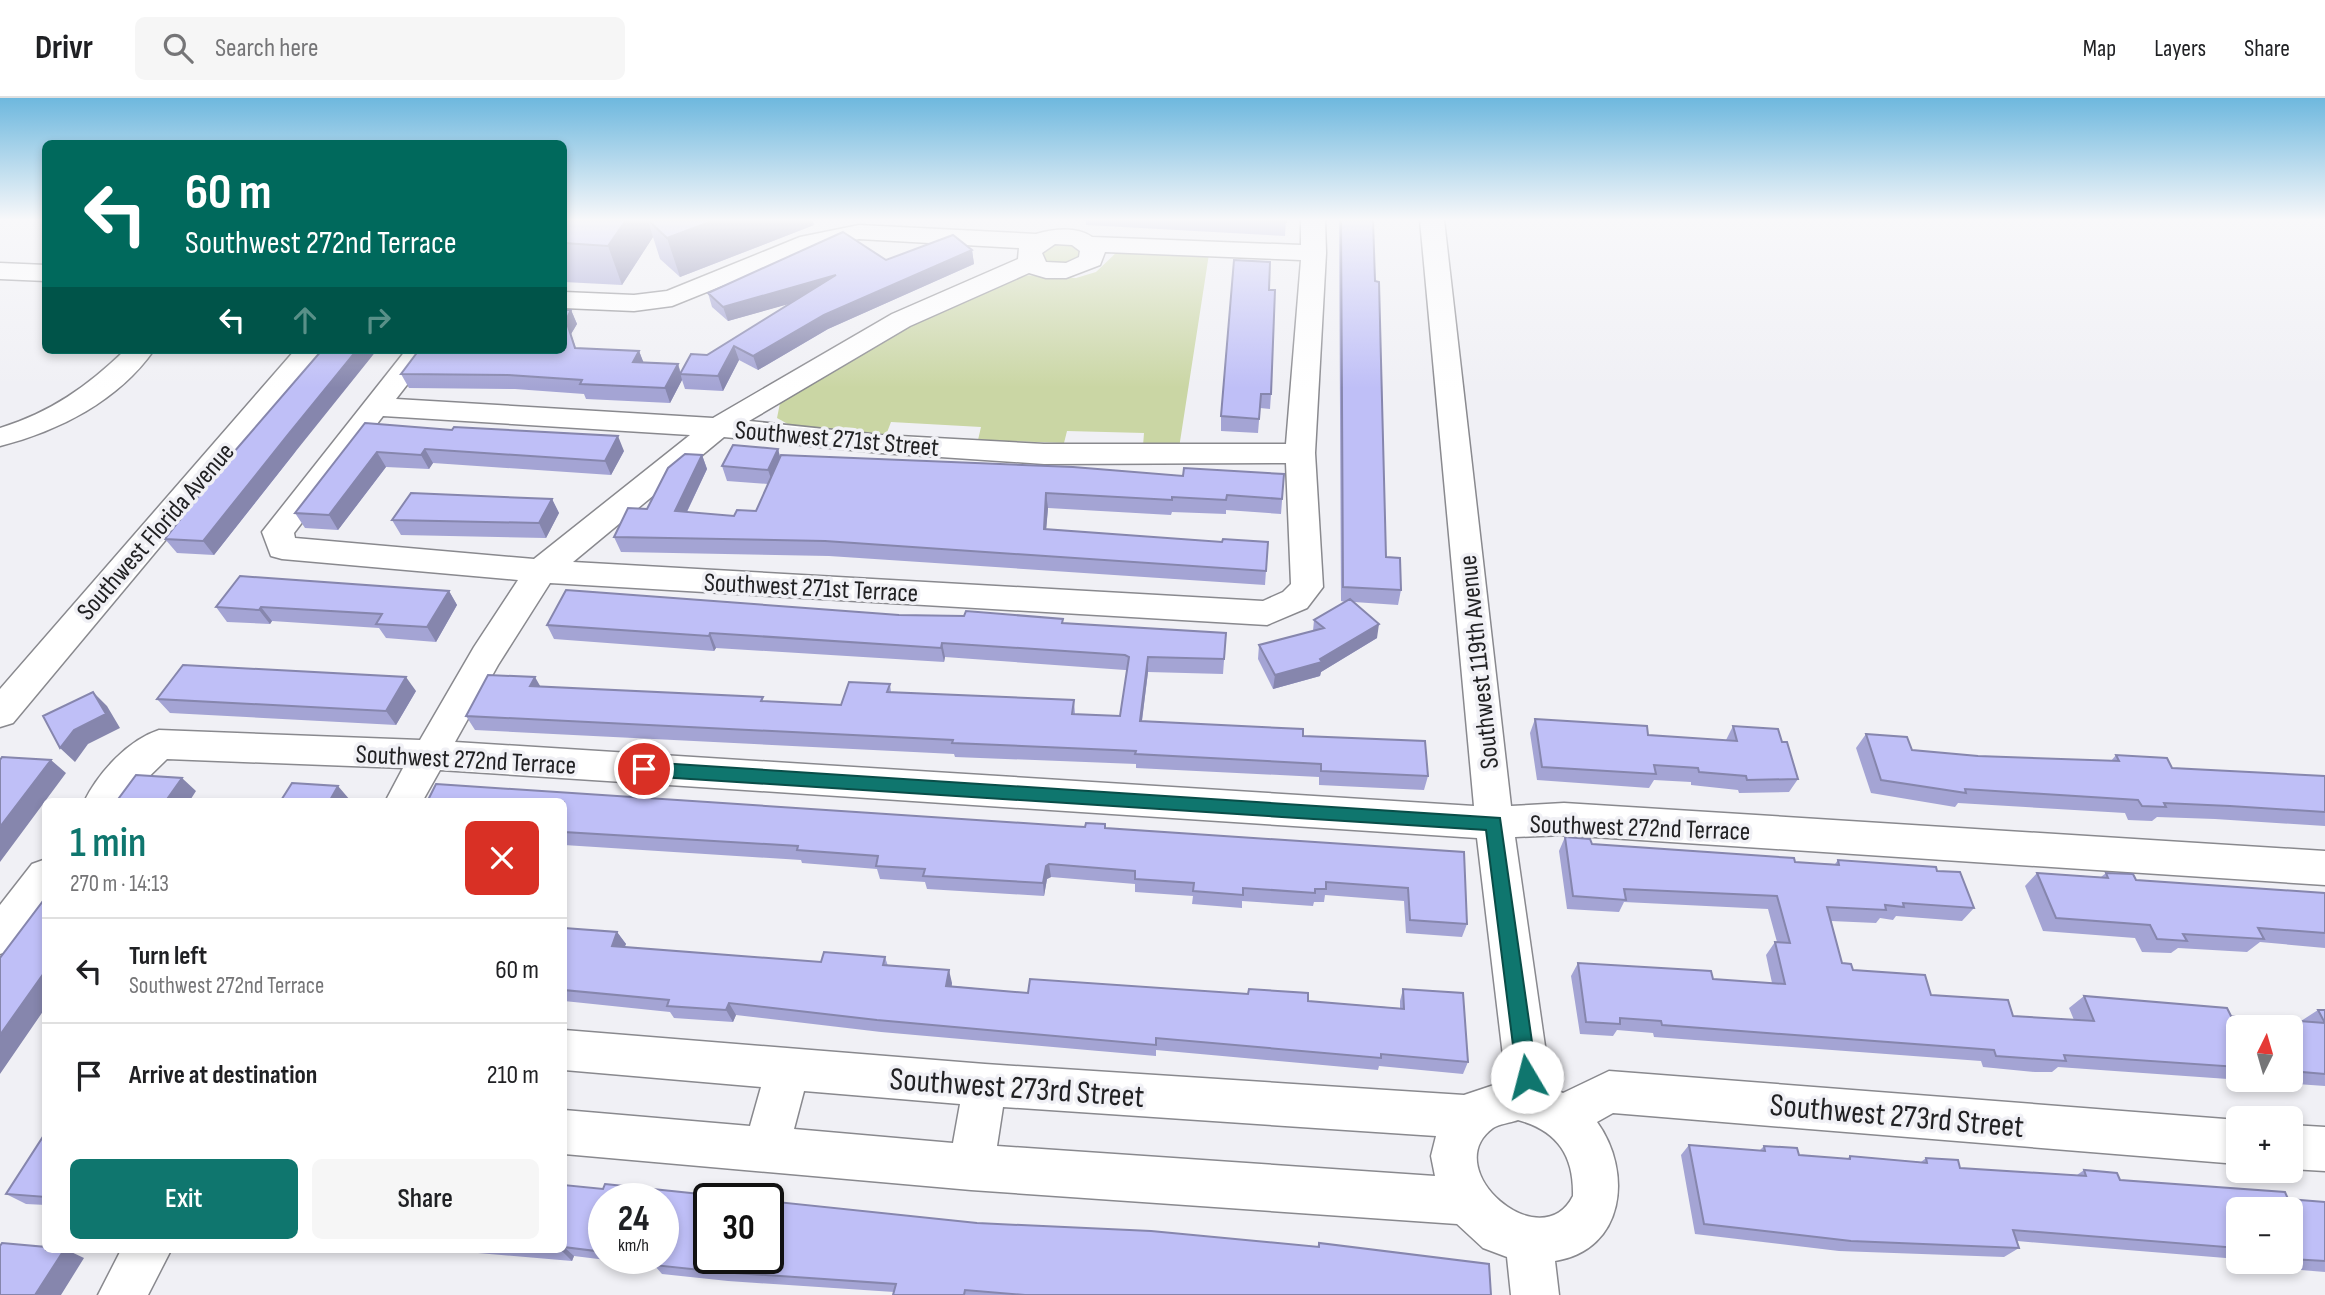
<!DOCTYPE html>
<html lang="en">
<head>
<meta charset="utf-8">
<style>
  :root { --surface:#fff; --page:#f6f6f6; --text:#202124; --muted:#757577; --line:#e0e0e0; --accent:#0f766e }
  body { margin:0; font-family:"Sofia Sans Condensed",sans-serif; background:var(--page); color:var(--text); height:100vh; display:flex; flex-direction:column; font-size:26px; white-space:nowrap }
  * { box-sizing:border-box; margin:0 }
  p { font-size:23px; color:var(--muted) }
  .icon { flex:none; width:38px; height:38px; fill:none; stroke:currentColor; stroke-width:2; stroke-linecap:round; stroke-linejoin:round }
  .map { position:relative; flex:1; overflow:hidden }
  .details { position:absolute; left:42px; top:700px; width:525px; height:455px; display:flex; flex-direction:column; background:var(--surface); border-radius:10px; box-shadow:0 4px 10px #0003 }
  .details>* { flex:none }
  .top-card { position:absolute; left:42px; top:42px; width:525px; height:214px; border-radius:10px; box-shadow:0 4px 10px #0003; background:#00695c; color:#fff; overflow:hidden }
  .needle { width:46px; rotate:5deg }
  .buttons { position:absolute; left:2226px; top:917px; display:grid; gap:14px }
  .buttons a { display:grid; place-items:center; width:77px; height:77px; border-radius:10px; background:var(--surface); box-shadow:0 4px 10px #0003; font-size:35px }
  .speed { position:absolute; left:588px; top:1085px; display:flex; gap:14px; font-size:35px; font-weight:700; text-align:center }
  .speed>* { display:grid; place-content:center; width:91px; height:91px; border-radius:50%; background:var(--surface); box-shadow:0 4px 10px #0003; line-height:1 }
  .speed small { font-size:18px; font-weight:400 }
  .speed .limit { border:4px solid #111; border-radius:10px; background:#fff; color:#111 }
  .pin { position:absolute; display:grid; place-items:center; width:60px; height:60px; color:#fff; margin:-30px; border:4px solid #fff; border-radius:50%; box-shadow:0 2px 7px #0007 }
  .me { position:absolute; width:77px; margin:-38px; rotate:352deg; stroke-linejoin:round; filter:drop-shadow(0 0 5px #0008) }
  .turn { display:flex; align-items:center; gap:24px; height:147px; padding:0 28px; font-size:32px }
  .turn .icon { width:91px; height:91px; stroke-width:2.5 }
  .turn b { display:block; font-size:49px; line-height:60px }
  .lanes { display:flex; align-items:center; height:66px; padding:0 28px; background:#0003; justify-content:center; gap:35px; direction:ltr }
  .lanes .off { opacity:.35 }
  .round { display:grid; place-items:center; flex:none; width:74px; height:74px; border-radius:10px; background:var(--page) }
  .head { display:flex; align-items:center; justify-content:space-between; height:119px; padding:0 28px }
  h1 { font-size:42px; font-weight:600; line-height:52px; color:var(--accent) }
  .primary-button { display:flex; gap:14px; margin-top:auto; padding:14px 28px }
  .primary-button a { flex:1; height:80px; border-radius:10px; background:var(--accent); color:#fff; font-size:28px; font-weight:600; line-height:80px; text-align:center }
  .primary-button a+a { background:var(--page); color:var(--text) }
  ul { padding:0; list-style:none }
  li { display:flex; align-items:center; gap:21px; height:105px; padding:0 28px; border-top:2px solid var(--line) }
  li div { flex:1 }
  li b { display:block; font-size:26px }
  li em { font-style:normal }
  header { display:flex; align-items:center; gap:42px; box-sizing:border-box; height:98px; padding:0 35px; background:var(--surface); border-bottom:2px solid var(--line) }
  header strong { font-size:33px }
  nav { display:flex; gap:38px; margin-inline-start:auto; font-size:24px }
  .search { width:490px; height:63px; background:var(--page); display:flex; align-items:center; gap:18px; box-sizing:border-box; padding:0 24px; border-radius:10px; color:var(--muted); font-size:26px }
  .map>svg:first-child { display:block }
  .green { fill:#cad6a4 }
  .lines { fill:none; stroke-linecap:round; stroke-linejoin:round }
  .minor-casing { stroke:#89898e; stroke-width:3 }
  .minor { fill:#fff; fill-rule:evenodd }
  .wall { fill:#a4a4d4; fill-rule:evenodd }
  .shaded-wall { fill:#8686ad }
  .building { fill:#bfbff7; stroke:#8686ad; stroke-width:2 }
  .route { fill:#0f766e; stroke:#0a4d48; stroke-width:2 }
  .labels { text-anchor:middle; stroke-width:7; stroke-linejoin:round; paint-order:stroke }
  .street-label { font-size:26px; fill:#212123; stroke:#f0f0f5 }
  .near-street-label { font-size:32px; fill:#212123; stroke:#f0f0f5 }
</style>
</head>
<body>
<header>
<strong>Drivr</strong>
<div class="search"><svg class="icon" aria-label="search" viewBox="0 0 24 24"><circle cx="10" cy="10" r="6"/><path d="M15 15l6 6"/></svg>Search here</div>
<nav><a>Map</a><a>Layers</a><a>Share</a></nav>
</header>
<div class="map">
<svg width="2325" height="1197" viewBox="0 0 2325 1197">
  <rect width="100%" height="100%" fill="#f0f0f5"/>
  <path class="green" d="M1069,142L1088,155L1062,169L1042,163L1041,150Z
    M1118,153L1209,156L1179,350L1143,348L1144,335L1067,333L1064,345L978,342L981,329L891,324L886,337L795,330L777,320L780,305L789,295L878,240L1023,177L1076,180L1096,174Z"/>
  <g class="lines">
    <defs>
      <path id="minor" d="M1301,122H1325L1326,155L1315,355L1323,489L1307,510L1267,527L550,485L498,567L455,644L1474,708L1420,122H1444L1511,708L1564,705L2325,753V787L1564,737L1515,739L1551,990L1563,995L1609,973L2238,1022V1066L1613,1015L1597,1024C1633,1074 1625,1152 1555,1163L1559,1197H1511L1507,1159L1483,1150L1457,1126L971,1092L564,1056V1012L750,1028L761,989L564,972V932L985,966L1464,997L1506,983L1477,740L440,672L422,704H385L403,670L167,661L123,704H84C98,675 128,642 159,632L420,642L474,549L518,482L282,461L271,458L262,434L406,252H434L396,301L713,320L892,216L1018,161L1019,150L859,141L816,150L672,208L634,213L564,210V194L634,197L667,193L800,139L859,127L1036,136C1053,131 1077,128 1092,139L1301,147ZM1055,146L1072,147L1080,153L1079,159L1066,165L1046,164L1042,155ZM1105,154L1301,162L1286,346H1044L881,337L749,323L910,228L1029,175L1046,180H1066L1100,167ZM383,318L690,337L534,461L295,440L294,435ZM724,339L881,355L1044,366L1286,365L1291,486L1283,494L1263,503L573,464ZM804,993L960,1006L953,1045L794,1031ZM1003,1009L1436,1038L1431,1058L1435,1078L997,1048ZM1518,1022C1558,1033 1574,1058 1573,1098C1541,1161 1437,1071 1493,1030C1499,1026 1510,1025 1518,1022Z
        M0,165L46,167V183L0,181Z
        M125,252H154C118,303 59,333 0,348V330C50,315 88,288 125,252Z
        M295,252H324L13,625L0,629V591Z
        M46,761V809L14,851L0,856V807L32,766Z
        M2291,1027L2325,1029V1073L2291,1071Z
        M121,1152H171L148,1197H98Z"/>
    </defs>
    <use href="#minor" class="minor-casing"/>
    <use href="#minor" class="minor"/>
  </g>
  <path class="wall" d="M564,122H812L814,127L680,179L660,161L653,139L622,187L564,184Z
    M1086,122H1286L1285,138L1086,127Z
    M1339,122H1373L1386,459L1401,492L1398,507L1354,504L1377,540L1321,574L1320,578L1273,591L1258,561L1259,547L1313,533L1314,522L1345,504L1341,503Z
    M972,152L974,166L828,231L758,272L739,262L723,293L685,291L682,282L670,305L586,301L584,296L515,291L409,290L401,276L571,212L577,226L571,236L576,250L639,253L643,264L678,266L681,275L791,205L728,223L712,209L708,195L886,162Z
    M1269,192L1271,296L1270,311L1260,310L1258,335L1221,333V318Z
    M365,325L624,353L611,377L433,365L429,371L386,369L338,432L305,430L295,415Z
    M778,351L780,359L1183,378L1284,376L1281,416L1226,412V416L1172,414L1171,417L1048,410L1046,431L1222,444H1268L1265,487L829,458L621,454L614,439L647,411L702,357L707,371L687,414L734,418L756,413L768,386L727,383L722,368Z
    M296,353L214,457L177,455L165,441Z
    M552,401L559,415L546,440L401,437L392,422Z
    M449,493L457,507L436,544L386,540L379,530L272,523L270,526L227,524L216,509Z
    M899,517L1063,521V525L1226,535L1223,576L1148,574L1142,623L1303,638L1428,678L1424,692L1319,687V679L1136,670V666L955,659L954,656L475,632L466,618L540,588L764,603L841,607L890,586L891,594L1074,602L1075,616L1120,618L1127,572H1125L945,559L944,564L716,550L714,553L554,541L547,527Z
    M416,593L396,627L170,615L157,601Z
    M1535,621L1648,637L1726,642L1733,628L1782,644L1798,681L1789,694L1739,695L1738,692L1691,687V684L1654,682L1649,690L1537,682L1530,635Z
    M1866,636L1912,652L1978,658L2111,663L2116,657L2172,670L2325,678V728L2215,721L2157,719L2152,723L2128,722L2125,715L1958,705L1955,709L1871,695L1856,650Z
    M564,704L1085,729L1105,726L1106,730L1464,754L1467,826L1462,839L1406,835L1404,803L1325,797L1324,804H1314L1313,808L1242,803V810L1192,806L1193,798L1135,794V786L1051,779L1047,781L1044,798L927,791L925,784L880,781L877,771L802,765L801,762L564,747Z
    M1565,739L1592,746L1795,764L1835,766L1838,762L1937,773L1974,810L1962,823L1896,818L1893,822L1880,820L1876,825L1831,823L1842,865L1853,872L1931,897L2013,918L2074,922L2069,910L2084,898L2231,918L2301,923L2318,912H2325V988L2058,969L2052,974H2035L1983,969L1981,963L1654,939L1653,935L1617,932L1613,938L1580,936L1571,878L1578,865L1713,881L1772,885L1766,857L1775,844H1777L1768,811L1624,804L1619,814L1567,811L1559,753ZM2238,929H2291V982H2238Z
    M2037,775L2101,779L2106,775L2136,782L2325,795V850L2260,844L2247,854L2178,850L2171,855L2142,854L2135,840L2043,833L2025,788Z
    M564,830L617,834L626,846L624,849L821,864L885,859L888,868L952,885V888L1028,895L1308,903L1400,910V903L1403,891L1468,964L1463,976L1379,968L1378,972L1156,952V958L881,934L736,917L733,924L674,920L670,914L564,903Z
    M46,1034V1107L26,1106L6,1096Z
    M1689,1047L1759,1053L1764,1048L1799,1057L1847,1061L1850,1058L1921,1064L1926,1060L1960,1070L2077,1077L2084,1072L2120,1082L2288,1101L2322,1104L2325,1103V1174L2264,1169L2262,1164H2291V1111H2238V1161L2017,1143L2019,1150L2004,1159L1839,1153L1695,1136L1681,1057Z
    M564,1087L977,1125L1317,1149L1319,1145L1491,1197H893L894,1194L728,1183L662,1176L655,1168L574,1158L572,1163L443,1152H564ZM604,1101L663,1160H604Z"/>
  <path class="shaded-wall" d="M626,122H648L653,139L622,187L608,148Z
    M715,122H812L814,127L680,179L667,140Z
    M972,152L974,166L828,231L758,272L753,258L824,217Z
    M836,177L839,192L728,223L723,209Z
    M571,212L577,226L571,236L581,264L566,222Z
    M734,248L739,262L723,293L718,278Z
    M357,252H377L296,353L214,457L203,443L287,338Z
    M639,253L645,268L633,264Z
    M678,266L682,282L670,305L665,290Z
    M618,338L624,353L611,377L605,363Z
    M425,351L433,365L429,371L421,357Z
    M778,351L782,366L773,386L768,372Z
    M377,354L386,369L338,432L329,417Z
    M702,357L707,371L680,428L675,413Z
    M1046,395L1048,410L1045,446L1044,431Z
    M552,401L559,415L546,440L539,425Z
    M449,493L457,507L436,544L427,529Z
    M261,509L272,523L270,526L259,512Z
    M1379,526L1377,540L1321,574L1320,578L1273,591L1275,577L1320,561Z
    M710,535L716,550L714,553L709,538Z
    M942,545L945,559L944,564L941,550Z
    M1148,559V574L1140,637V623Z
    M406,579L416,593L396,627L386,613Z
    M535,579L543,593L530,588Z
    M93,594L107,608L120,630L88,646L75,664L60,650Z
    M51,662L66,675L0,764V729Z
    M182,680L196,693L189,704H165Z
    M338,688L350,702L349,704H329Z
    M1049,766L1051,779L1047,781L1044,798L1043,785L1046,768Z
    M617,834L626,846L620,860L612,848Z
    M46,872V909L0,976V937Z
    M949,872L952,885L949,900L946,888Z
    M729,905L736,917L733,924L726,912Z
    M564,1149L574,1158L572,1163L562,1153Z
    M64,1152H67L84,1160L61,1197H35Z"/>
  <path class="building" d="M564,122H626L608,148L564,145Z
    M648,122H715L667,140Z
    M1247,122H1286V124Z
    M1341,122H1373L1375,183L1379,184L1386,459L1400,460L1401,492L1343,489Z
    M843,134L886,162L953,137L972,152L824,217L753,258L734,248L718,278L680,276L691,256L707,257L836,177L723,209L708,195Z
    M1234,162L1270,164L1269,192H1275L1271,296H1261L1259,321L1221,318Z
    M564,212H571L566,222L575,250L639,253L633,264L678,266L665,290L580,286L582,282L508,277L401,276L419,252H564Z
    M322,252H357L287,338L203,443L165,441L221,369Z
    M365,325L452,332L454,329L618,338L605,363L425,351L421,357L377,354L329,417L295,415Z
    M733,347L778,351L768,372L722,368Z
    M685,356L702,357L675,413L734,418L737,412L756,413L781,357L1073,369L1183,378L1184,370L1284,376L1282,401L1227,397L1226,402L1172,399V402L1046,395L1044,431L1222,444L1223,441L1268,444L1266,473L825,443L614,439L628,410L647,411L668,370Z
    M411,395L552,401L539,425L392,422Z
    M240,478L449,493L427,529L376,526L382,516L261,509L259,512L216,509Z
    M566,492L899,517L964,518L966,513L1063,521L1062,525L1226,535L1224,561L1148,559L1140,623L1303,631V638L1425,643L1428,678L1321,673V666L1135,656L1136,653L952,645L953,642L466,618L488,577L535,579L530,588L763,599L761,603L841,607L849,584L890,586L887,594L1074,602L1072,616L1120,618L1129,559L1125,557L942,545L941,550L710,535L709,538L547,527Z
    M1350,501L1379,526L1320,561L1322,564L1275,577L1259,547L1324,530L1314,522Z
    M183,567L406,579L386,613L157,601Z
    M93,594L106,616L74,632L60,650L43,618Z
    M1535,621L1647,628L1648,637L1737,643L1733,628L1778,631L1782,644H1787L1798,681L1747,682L1746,678L1699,674L1698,670L1654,667L1656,676L1542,669Z
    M1866,636L1907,639L1912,652L1978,658L2119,663L2116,657L2167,660L2172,670L2325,678V714L2230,708L2164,705L2166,709L2142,708L2138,702L1965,691L1966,695L1881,682Z
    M2,659L51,662L0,729V662Z
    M136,677L182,680L165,704H116Z
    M292,685L338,688L329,704H280Z
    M436,686L1068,728L1085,729L1086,725L1105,726V730L1464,754L1467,826L1410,822L1408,790L1326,784V791H1315V795L1243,790V797L1193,793L1194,785L1135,781V773L1049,766L1046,768L1043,785L923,778L925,771L876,768L878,758L797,752L798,748L564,734V704H427Z
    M1565,739L1590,741L1592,746L1794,760L1795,764L1839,767L1838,762L1936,769L1937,773L1960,774L1974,810L1903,805L1904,809L1885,807L1886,812L1827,809L1842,865L1851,866L1853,872L1925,877L1931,897L2008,902L2013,918L2094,923L2084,898L2227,910L2231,918L2325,925L2318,912H2325V976L2291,973V929H2238V969L2064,957L2066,963L1996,958L1994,952L1662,927L1661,923L1620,920V926L1586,924L1578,865L1711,873L1713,881L1785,886L1775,844L1790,845L1777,798L1624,791L1626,802L1573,798Z
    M2037,775L2108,780L2106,775L2133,776L2136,782L2325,795V835L2258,830L2264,841L2183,836L2187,843L2157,841L2150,827L2056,820Z
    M46,799V872L0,937V860Z
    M564,830L617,834L612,848L821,864L824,854L885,859L883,867L949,872L946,888L1028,895L1030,881L1248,896L1249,891L1308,895V903L1404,911L1403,891L1463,895L1468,964L1381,956V960L1156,940V947L877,922L729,905L726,912L667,908L669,902L564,892Z
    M46,1034V1099L6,1096Z
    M1689,1047L1765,1053L1764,1048L1797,1050L1799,1057L1850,1061V1058L1927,1065L1926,1060L1958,1062L1960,1070L2086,1078L2084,1072L2117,1075L2120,1082L2285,1094L2288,1101L2325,1104V1163L2291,1161V1111H2238V1150L2013,1132L2019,1150L1851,1143L1704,1126Z
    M605,1086L748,1101H709V1160H768V1103L977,1125L1151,1133L1319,1149V1145L1489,1166L1491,1197H1025L965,1192L964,1197H893L896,1186L720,1174L653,1167L655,1160H663V1101H604V1154L564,1149V1087L603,1091Z
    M2,1145L46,1149V1152H64L35,1197H0V1148Z
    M542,1152H563L562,1153Z"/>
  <linearGradient id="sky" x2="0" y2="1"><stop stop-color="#6eb8de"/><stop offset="0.42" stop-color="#f8f8fa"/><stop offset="1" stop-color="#f8f8fa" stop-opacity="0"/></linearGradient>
  <rect width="2325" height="290" fill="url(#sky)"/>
  <path class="route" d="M644,664L1500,720L1537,979L1534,986L1527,989L1520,986L1517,979L1486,732L644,678L636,671Z"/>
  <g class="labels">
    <g class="street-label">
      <text transform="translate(837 340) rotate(5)" y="9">Southwest 271st Street</text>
      <text transform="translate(155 433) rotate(-49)" y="9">Southwest Florida Avenue</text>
      <text transform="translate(811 489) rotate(3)" y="9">Southwest 271st Terrace</text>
      <text transform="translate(1478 564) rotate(-96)" y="9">Southwest 119th Avenue</text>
      <text transform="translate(466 661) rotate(3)" y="9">Southwest 272nd Terrace</text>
      <text transform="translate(1640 729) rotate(2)" y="9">Southwest 272nd Terrace</text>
    </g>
    <g class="near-street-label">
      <text transform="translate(1017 989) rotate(4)" y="11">Southwest 273rd Street</text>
      <text transform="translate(1897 1017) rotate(5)" y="11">Southwest 273rd Street</text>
    </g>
  </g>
</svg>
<div class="buttons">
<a><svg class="needle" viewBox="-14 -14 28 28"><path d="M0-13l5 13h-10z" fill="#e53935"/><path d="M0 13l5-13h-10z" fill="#757577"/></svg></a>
<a>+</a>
<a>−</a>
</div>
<div class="speed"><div>24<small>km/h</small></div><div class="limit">30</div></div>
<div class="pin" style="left:644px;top:671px;background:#d93025"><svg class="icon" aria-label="arrive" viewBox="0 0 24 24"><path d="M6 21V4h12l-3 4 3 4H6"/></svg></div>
<svg class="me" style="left:1527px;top:979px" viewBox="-20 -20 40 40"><circle r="19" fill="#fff"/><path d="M0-13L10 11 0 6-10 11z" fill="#0f766e"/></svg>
<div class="top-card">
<div class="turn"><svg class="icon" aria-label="left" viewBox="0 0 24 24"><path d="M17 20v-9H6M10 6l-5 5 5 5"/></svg><div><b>60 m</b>Southwest 272nd Terrace</div></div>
<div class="lanes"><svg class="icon" aria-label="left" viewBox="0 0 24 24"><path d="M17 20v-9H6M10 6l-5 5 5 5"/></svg><svg class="icon off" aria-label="ahead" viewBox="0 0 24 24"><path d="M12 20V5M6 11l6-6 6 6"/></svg><svg class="icon off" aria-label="right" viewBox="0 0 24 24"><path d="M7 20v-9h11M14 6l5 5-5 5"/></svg></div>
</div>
<section class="details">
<div class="head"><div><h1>1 min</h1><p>270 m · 14:13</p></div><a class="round" style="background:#d93025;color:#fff"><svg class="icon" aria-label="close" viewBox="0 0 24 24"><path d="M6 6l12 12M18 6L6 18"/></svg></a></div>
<ul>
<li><svg class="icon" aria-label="left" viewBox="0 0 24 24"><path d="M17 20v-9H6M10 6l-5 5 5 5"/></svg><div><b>Turn left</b><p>Southwest 272nd Terrace</p></div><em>60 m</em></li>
<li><svg class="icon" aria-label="arrive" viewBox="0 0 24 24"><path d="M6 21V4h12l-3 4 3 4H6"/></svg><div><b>Arrive at destination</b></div><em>210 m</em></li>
</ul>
<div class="primary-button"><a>Exit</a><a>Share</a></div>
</section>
</div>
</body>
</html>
